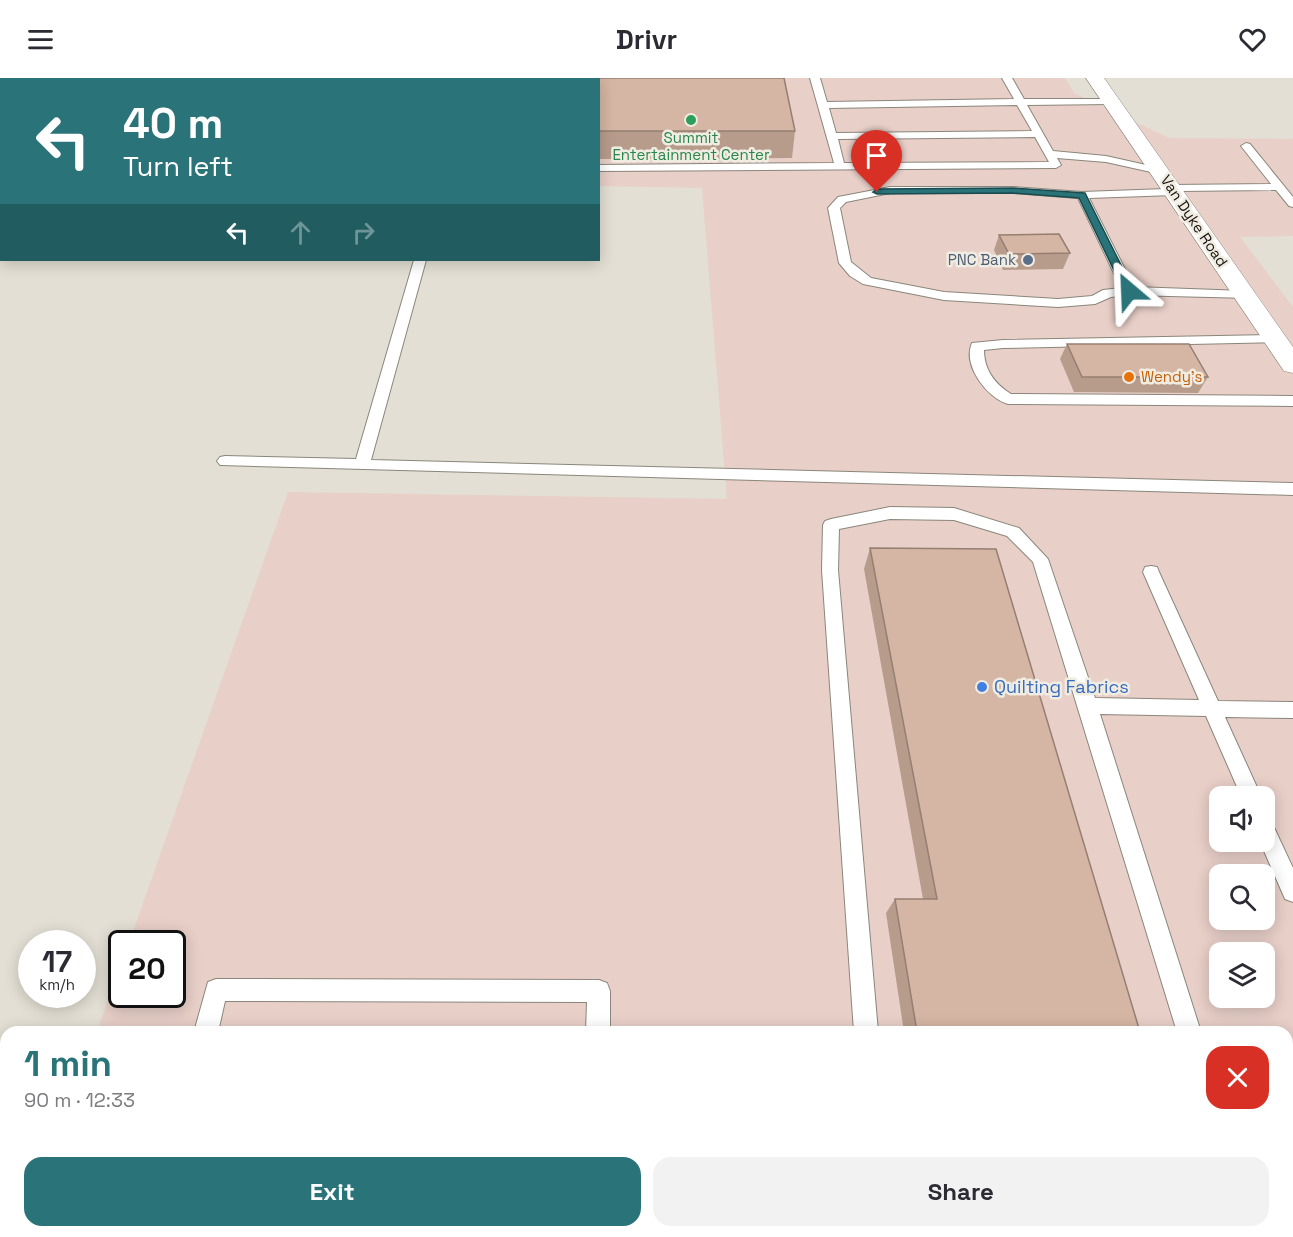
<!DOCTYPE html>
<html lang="en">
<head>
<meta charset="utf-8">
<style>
  :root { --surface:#fff; --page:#f2f2f3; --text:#2b2b33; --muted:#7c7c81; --accent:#297379 }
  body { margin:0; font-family:"Space Grotesk",sans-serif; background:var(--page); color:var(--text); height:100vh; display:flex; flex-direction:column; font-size:22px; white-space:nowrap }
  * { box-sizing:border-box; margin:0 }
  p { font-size:20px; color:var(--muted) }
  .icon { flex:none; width:33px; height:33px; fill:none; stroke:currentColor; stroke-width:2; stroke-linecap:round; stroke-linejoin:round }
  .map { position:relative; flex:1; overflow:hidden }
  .panel { position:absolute; left:0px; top:948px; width:1293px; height:212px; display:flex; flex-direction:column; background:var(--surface); border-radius:18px 18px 0 0; box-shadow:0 3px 15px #0003 }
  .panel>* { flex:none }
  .banner { position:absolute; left:0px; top:0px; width:600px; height:183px; box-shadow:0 3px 15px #0003; background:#297379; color:#fff; overflow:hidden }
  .controls { position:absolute; left:1209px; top:708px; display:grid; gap:12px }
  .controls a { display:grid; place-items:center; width:66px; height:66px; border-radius:12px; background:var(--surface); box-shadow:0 3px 15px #0003; font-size:30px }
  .speed { position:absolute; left:18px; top:852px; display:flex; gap:12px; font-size:30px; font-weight:700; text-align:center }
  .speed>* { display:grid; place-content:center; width:78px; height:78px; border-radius:50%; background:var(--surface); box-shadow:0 3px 15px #0003; line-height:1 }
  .speed small { font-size:15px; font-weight:400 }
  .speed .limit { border:3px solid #111; border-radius:9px; background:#fff; color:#111 }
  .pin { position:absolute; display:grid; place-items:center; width:51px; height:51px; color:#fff; margin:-62px -26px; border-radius:50% 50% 50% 0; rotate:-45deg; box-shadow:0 0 6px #0007 }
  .pin .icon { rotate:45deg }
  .me { position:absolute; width:66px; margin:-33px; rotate:334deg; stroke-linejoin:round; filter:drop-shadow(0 0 4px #0008) }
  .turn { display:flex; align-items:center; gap:21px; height:126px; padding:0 24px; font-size:27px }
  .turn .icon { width:78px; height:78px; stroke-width:2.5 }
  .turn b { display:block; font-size:42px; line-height:51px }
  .lanes { display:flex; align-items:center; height:57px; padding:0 24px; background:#0003; justify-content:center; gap:30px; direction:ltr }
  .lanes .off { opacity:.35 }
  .round { display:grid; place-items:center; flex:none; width:63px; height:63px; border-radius:18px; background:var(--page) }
  .headline { display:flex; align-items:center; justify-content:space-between; height:102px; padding:0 24px }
  h1 { font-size:36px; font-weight:800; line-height:45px; color:var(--accent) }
  .primary-button { display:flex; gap:12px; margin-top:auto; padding:12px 24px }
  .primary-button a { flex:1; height:69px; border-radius:18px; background:var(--accent); color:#fff; font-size:24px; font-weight:800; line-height:69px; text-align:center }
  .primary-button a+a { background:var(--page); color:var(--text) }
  header { display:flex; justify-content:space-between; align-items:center; height:78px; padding:0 24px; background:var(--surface); font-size:27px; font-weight:800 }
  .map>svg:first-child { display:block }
  .commercial { fill:#e8cfc8; fill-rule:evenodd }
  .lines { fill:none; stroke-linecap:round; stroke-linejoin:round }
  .lane-casing { stroke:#8a867b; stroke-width:2 }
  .secondary-casing { stroke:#8a867b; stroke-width:1 }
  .lane { fill:#fff; fill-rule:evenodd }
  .secondary { fill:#fff; fill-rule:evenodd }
  .wall { fill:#b79c8c }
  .building { fill:#d5b5a3; stroke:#957f72; stroke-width:1.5 }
  .route { fill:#297379; stroke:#1b4b4f; stroke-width:1.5 }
  .leisure-dot { fill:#2e9e5b; stroke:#f1ece1; stroke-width:2 }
  .service-dot { fill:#5c6f8a; stroke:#f1ece1; stroke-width:2 }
  .food-dot { fill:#e8710a; stroke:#f1ece1; stroke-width:2 }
  .shop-dot { fill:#3f7fe0; stroke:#f1ece1; stroke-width:2 }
  .labels { text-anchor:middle; stroke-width:5; stroke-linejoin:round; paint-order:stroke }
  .far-leisure-label { font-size:15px; fill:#27864d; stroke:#f1ece1 }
  .far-street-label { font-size:15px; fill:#151310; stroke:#f1ece1 }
  .far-service-label { font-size:15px; fill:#4e5e75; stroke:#f1ece1; text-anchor:end }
  .far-food-label { font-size:15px; fill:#c56008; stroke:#f1ece1; text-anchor:start }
  .shop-label { font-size:18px; fill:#366cbe; stroke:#f1ece1; text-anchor:start }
</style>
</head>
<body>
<header><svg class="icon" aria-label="menu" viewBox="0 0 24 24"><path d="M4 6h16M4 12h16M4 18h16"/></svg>Drivr<svg class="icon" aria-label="heart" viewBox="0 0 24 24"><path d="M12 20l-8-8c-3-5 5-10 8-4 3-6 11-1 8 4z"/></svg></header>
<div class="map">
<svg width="1293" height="1159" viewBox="0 0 1293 1159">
  <rect width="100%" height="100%" fill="#e3dfd4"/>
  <path class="commercial" d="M445,0H1065L1074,15L1169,60L1293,61V158L1240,159L1293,229V1159H25L27,1154H1287V954H97L121,885L122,916H172V866L129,865L288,414L727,421L702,110L599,108L598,2ZM1220,718H1264V764H1220ZM1220,796H1264V842H1220ZM1220,874H1264V920H1220Z"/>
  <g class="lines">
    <defs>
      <path id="lane" d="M63,0H73L62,2Z
        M543,0H569L542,2Z
        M810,0H820L827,24L1014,21L1002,0H1012L1024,21H1115L1116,23L1111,26L1027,27L1053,73L1106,78L1164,91L1165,93L1160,96L1106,84L1057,80L1061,87L1056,90L598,93V87L834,85ZM1017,27L1032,53L836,55L829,30ZM1035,59L1049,84L844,85L838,61Z
        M1246,65L1250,66L1293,119V129L1289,128L1276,112L1179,113L1174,117L1089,120L1134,209L1245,213L1251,217L1250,220L1129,217L1111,219L1095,226L1058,229L944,222L863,206L850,198L839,185L828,130L838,119L890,109H1013L1082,114L1166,111L1167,108L1171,107L1271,106L1241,68ZM890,115H1013L1078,120L1121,210L1103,212L1092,218L1058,221L944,214L871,200L851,184L840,130L846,124Z
        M0,94H2L0,102Z
        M414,182H426L371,382L1293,405V417L220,387L217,383L220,379L225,378L356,381Z
        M1276,257L1281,258L1283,261L1281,264L1003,270L984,272C984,292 995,306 1011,316L1293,318V328L1008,326C987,320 962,287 972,265L1003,262Z
        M890,429L954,430L1019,450L1048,481L1095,620L1199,622L1143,494L1145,489L1151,488L1157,489L1159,494L1218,623L1293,624V640L1225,639L1261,718H1241L1206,638L1100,636L1201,954H1177L1033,484L1007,458L954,442L890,441L839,451L838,492L878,954H854L822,492L823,447L825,443L831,441Z
        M1264,741L1271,743L1293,790V824L1285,821L1260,764H1264Z
        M216,901L599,902L607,905L610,913V954H586L587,924L225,923L218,954H194L208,904Z
        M1287,1120H1293V1146H1287Z
        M143,1154H169L168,1159H142Z
        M580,1154H606L605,1159H579Z
        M888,1154H914V1159H888Z"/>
      <path id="secondary" d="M1086,0H1104L1293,269V295L1284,293Z"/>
    </defs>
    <use href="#lane" class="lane-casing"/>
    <use href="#secondary" class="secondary-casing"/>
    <use href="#lane" class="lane"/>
    <use href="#secondary" class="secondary"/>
  </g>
  <path class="wall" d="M598,2L795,53L792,80L598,81Z
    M999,157L1070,175L1063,191L1003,192L994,172Z
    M1067,266L1208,299L1198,315L1074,314L1060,281Z
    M870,470L1140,954H904L886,835L895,821H923L864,491Z"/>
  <path class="building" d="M551,0H784L795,53H598V2H551Z
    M1059,156L1070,175L1009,176L999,157Z
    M1067,266H1189L1208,299H1082Z
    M870,470L996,471L1140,954H917L895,821H937Z"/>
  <path class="route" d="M1013,110L1085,115L1134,213L1133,215L1124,213L1079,120L1013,115L877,116L873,114L877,111Z"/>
  <circle class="leisure-dot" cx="691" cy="42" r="6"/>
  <circle class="service-dot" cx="1028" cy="182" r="6"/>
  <circle class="food-dot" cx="1129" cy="299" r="6"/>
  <circle class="shop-dot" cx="982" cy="609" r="6"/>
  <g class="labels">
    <g class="far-leisure-label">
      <text x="691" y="65">Summit<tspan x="691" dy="17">Entertainment Center</tspan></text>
    </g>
    <g class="far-street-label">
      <text transform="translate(1194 143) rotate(56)" y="5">Van Dyke Road</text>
    </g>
    <g class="far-service-label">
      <text x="1016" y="187">PNC Bank</text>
    </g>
    <g class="far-food-label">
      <text x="1141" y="304">Wendy's</text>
    </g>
    <g class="shop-label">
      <text x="994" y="615">Quilting Fabrics</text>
    </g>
  </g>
</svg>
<div class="controls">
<a><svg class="icon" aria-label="sound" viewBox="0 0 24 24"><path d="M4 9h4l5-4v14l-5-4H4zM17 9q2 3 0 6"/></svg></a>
<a><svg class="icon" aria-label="search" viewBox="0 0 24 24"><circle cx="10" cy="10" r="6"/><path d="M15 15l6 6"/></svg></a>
<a><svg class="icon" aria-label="layers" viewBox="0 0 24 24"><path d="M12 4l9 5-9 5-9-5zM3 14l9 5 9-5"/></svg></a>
</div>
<div class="speed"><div>17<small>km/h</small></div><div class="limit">20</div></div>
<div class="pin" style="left:877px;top:114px;background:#d93025"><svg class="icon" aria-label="arrive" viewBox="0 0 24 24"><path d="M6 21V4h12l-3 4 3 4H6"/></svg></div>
<svg class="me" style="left:1129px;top:213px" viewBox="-20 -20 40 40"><path d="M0-17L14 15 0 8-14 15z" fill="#297379" stroke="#fff" stroke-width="4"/></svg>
<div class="banner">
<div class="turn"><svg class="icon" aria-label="left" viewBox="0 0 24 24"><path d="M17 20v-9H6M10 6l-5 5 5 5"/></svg><div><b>40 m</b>Turn left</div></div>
<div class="lanes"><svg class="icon" aria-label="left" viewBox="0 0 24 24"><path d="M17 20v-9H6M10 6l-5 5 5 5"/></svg><svg class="icon off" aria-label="ahead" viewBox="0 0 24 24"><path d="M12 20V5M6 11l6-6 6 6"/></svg><svg class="icon off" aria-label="right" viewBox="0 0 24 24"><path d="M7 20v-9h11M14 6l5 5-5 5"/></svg></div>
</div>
<section class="panel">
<div class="headline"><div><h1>1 min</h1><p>90 m · 12:33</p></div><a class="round" style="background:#d93025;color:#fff"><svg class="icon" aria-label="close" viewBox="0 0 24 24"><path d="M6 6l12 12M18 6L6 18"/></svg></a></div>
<div class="primary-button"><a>Exit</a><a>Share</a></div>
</section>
</div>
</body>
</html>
